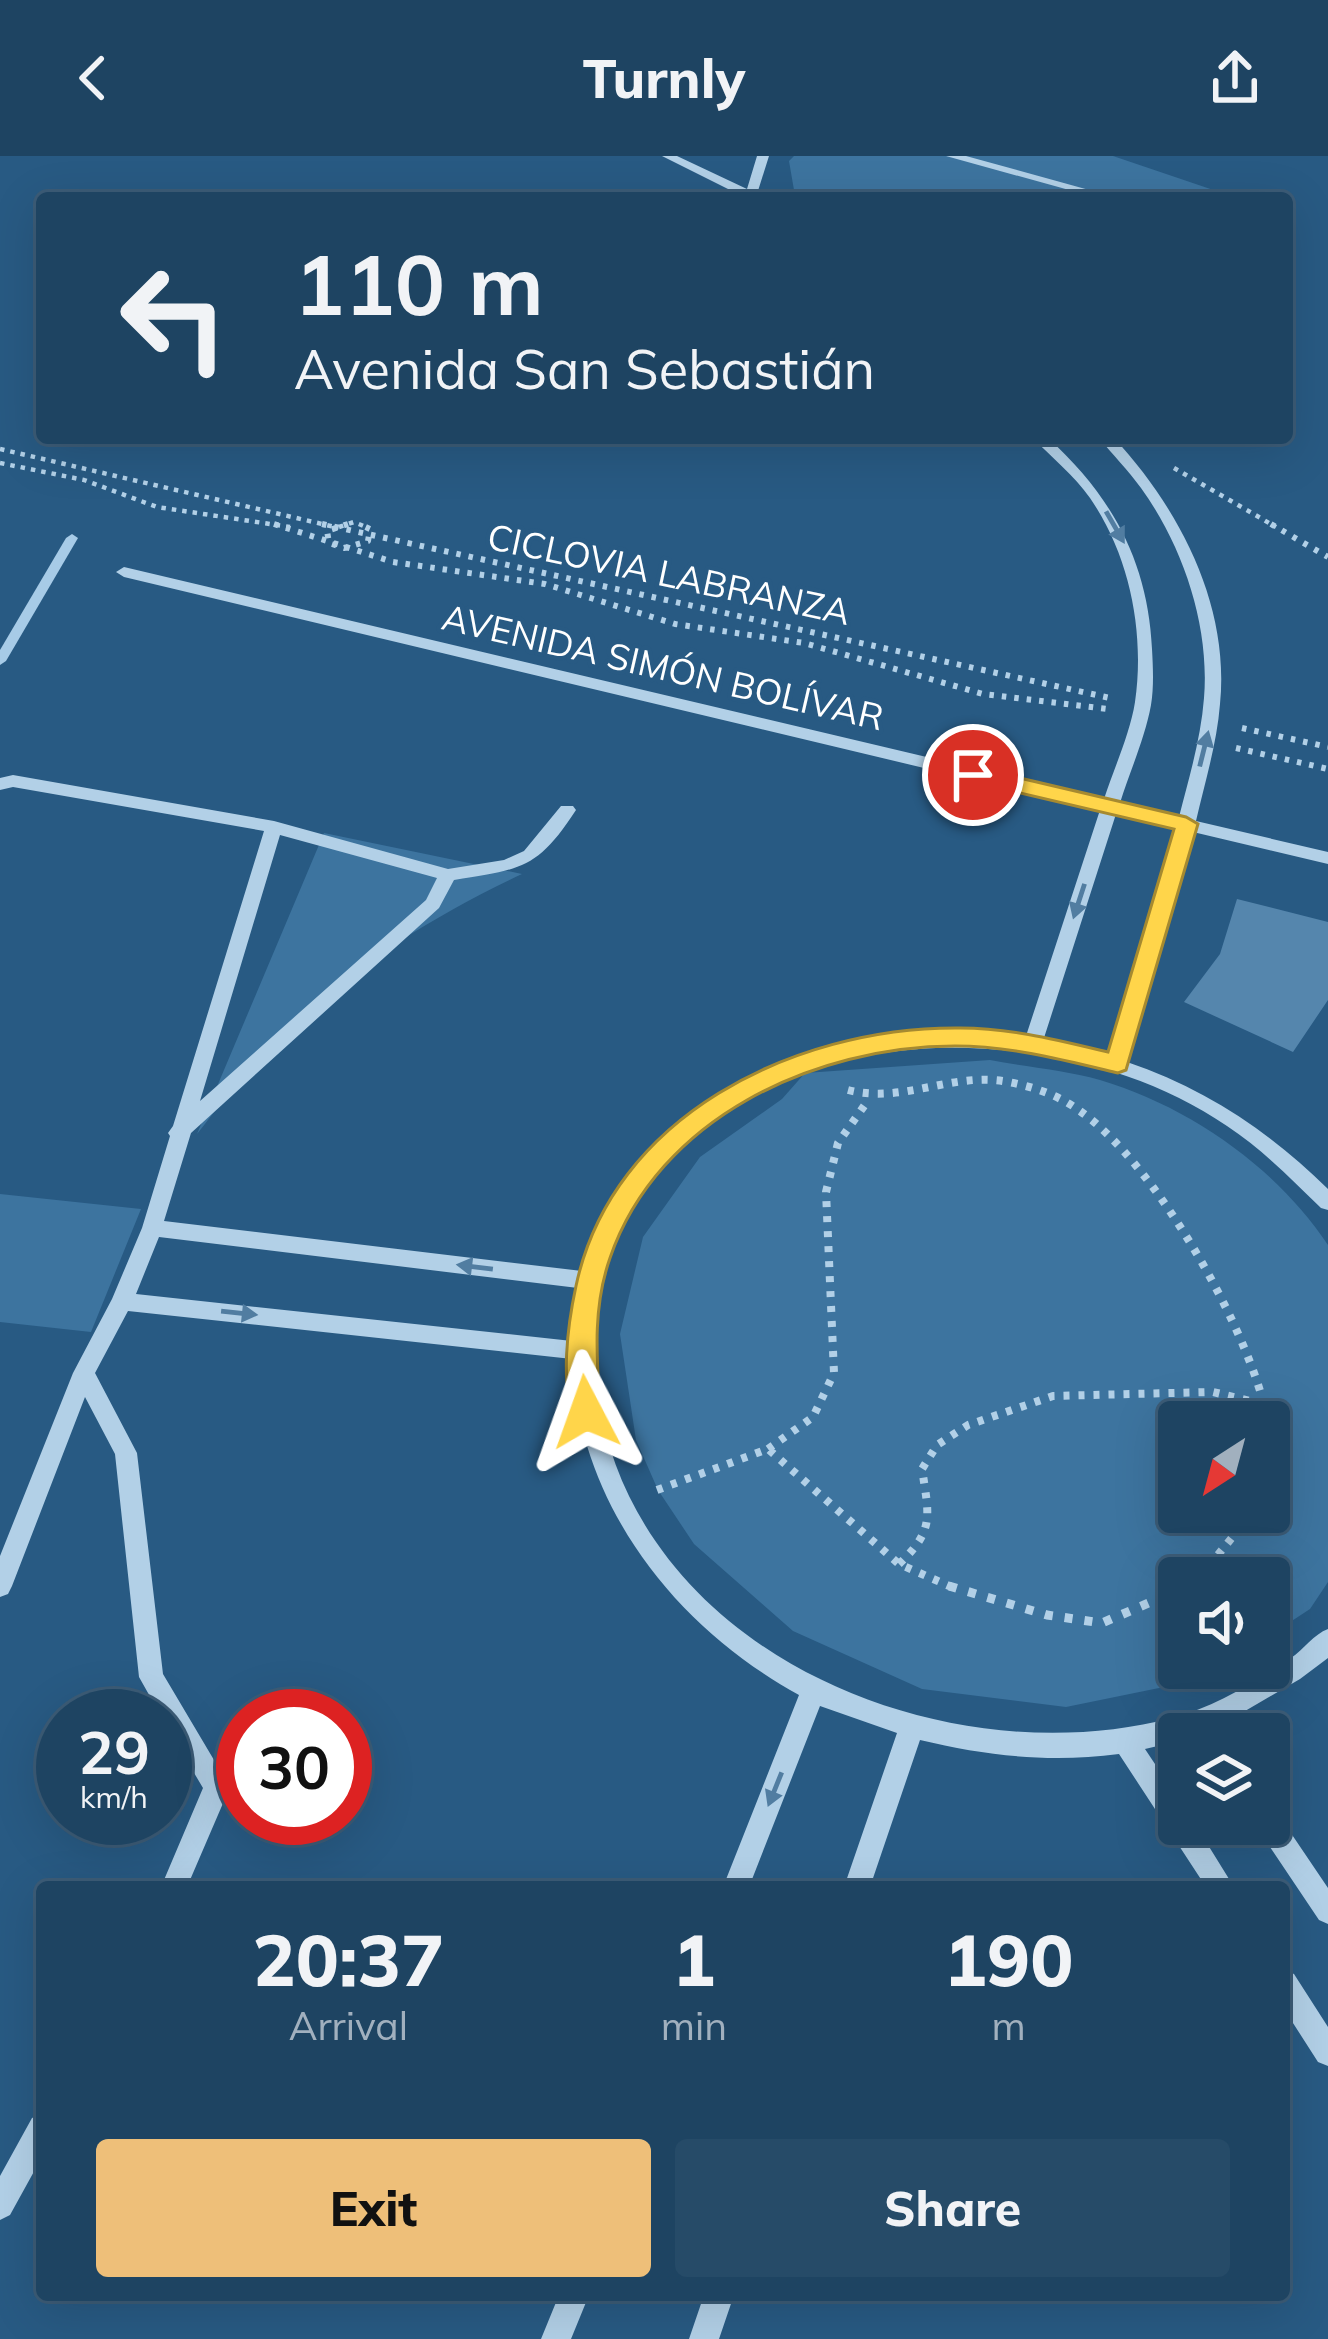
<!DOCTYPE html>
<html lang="en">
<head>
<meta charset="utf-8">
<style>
  :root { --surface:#1e4462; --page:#264b68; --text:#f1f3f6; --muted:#a1b0be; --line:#3c5c77; --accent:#eebf79 }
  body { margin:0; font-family:Mulish,sans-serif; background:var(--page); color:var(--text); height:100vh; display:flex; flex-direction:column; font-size:45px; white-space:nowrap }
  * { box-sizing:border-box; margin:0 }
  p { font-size:39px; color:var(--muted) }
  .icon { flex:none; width:66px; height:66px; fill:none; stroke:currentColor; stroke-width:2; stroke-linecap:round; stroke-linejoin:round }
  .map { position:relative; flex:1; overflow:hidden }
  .side { position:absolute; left:36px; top:1725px; width:1254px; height:420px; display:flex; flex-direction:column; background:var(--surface); border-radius:12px; box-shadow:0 12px 48px #0002,0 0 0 3px var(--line) }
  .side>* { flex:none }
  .top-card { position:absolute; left:36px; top:36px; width:1257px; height:252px; border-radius:12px; box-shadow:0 12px 48px #0002,0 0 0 3px var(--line); background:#1e4462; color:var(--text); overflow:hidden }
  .needle { width:78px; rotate:216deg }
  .controls { position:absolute; left:1158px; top:1245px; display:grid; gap:24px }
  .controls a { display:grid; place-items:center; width:132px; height:132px; border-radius:12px; background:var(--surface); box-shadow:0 12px 48px #0002,0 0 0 3px var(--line); font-size:60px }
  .speed { position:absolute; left:36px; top:1533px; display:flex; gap:24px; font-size:60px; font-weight:700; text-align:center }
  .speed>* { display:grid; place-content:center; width:156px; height:156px; border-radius:50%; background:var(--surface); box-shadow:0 12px 48px #0002,0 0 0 3px var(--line); line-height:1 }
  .speed small { font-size:30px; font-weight:400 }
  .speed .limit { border:18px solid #d22; background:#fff; color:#111 }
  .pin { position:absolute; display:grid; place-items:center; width:102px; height:102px; color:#fff; margin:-51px; border:6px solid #fff; border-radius:50%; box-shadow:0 3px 12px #0007 }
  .me { position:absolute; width:132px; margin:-66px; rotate:356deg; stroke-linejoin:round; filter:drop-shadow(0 0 9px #0008) }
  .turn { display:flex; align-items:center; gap:42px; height:252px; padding:0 60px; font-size:54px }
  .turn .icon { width:156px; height:156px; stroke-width:2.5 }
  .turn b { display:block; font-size:84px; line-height:102px }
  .eta { display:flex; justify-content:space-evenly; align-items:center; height:204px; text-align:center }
  .eta b { font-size:72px; font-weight:800; line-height:84px }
  .primary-button { display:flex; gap:24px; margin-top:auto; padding:24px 60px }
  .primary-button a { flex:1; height:138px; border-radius:12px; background:var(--accent); color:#111; font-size:48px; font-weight:800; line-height:138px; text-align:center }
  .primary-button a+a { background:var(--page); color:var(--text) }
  header { display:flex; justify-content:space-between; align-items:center; height:156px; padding:0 60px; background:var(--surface); font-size:54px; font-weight:800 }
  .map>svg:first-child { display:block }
  .green { fill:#3d749f; fill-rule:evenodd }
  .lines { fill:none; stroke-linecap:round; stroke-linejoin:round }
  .stream { fill:#a7cbe7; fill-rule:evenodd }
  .building { fill:#5586ad }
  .path-far3 { stroke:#b2d0e7; stroke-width:4.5; stroke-dasharray:4.5 6; stroke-linecap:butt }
  .path-far2 { stroke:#b2d0e7; stroke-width:6; stroke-dasharray:4.5 8; stroke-linecap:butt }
  .path-far1 { stroke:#b2d0e7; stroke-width:8; stroke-dasharray:6 9; stroke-linecap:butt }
  .path { stroke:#b2d0e7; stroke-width:9; stroke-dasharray:8 12; stroke-linecap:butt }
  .minor { fill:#b2d0e7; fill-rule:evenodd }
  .oneway { fill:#517da1 }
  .route { fill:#ffd54a; stroke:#a68a30; stroke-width:3 }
  .labels { text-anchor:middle; stroke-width:9; stroke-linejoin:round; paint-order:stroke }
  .far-street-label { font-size:36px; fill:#fff; stroke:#285a83 }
</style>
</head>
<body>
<header><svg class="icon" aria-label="back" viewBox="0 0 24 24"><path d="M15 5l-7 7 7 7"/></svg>Turnly<svg class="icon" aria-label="share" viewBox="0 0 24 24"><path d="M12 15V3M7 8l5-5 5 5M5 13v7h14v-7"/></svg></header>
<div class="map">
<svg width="1328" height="2183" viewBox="0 0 1328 2183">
  <rect width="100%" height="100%" fill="#285a83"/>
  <path class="green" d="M794,0H1113L1237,42H803L794,34L789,5Z
    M324,677L522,718C437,758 357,808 286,870C253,900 225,943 197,978Z
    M990,904C1026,911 1065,914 1100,924C1190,951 1276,1011 1328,1089V1426L1310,1453L1269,1480V1422H1179V1512H1220L1203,1523L1066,1551L922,1533L793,1475L694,1388L658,1334L636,1284L620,1178L643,1081L700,1001L782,943L805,917ZM1179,1266H1269V1356H1179Z
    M0,1038L141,1053L91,1176L0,1166Z"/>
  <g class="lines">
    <path class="stream" d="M72,378L78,382L6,505L0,509V494L66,382Z"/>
  </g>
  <path class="building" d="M1237,743L1328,766V844L1293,896L1184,846L1220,798Z"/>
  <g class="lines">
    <path class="path-far3" d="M0,293L335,371
      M0,307L84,324L157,351L290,371
      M1174,312L1276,371
      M339,371L354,366L366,371"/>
    <path class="path-far2" d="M274,368L393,406L545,428L675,468L804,487L983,538L1107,553
      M322,368L1110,542
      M348,368L327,375L329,387L344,392L368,385L370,373L359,368
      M1271,368L1328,401
      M1242,572L1328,591
      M1236,592L1328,613"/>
    <path class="path-far1" d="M848,934C902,948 950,917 1003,925C1031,930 1057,938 1080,955C1156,1008 1251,1176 1268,1266
      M1269,1287V1317
      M768,1293L813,1261L834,1217L826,1036L838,987L869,943
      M657,1334L768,1293L899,1408L956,1433
      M899,1408C935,1374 929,1360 922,1313L937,1289L968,1269L1053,1240L1213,1236L1267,1249
      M1199,1422L1253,1356"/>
    <path class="path" d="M949,1430L1047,1459L1102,1467L1179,1434"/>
    <path class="minor" d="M662,0H677L747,33L757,0H769L757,38L762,42H746Z
      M946,0H966L1118,42H1098Z
      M1033,282H1048C1112,340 1148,406 1152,493C1153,511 1154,531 1151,549C1145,582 1130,615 1120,647L1179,661C1189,622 1201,582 1204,542C1210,470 1183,390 1141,332C1128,314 1113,299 1099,282H1114C1179,352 1230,449 1220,548C1217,587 1205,626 1196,665L1328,696V708L1193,676L1127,906C1206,933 1269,975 1328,1033V1054L1321,1052C1291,1023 1262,993 1227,970C1145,913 1035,889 936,892C837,896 739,929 670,1004C660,1015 648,1026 638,1039C595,1094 589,1173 598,1240C637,1497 942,1622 1172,1562C1215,1551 1255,1526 1291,1502C1304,1493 1314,1478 1328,1473V1502L1300,1523L1216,1572L1201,1578H1179V1585L1145,1593L1179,1644V1668H1195L1234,1731H1206L1119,1598C1050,1607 987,1600 920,1584L870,1731H844L897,1577L820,1550L749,1731H723L799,1539C675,1471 579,1349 572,1203L128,1155L95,1217L137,1297L163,1518L230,1631L187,1731H161L203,1632L165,1568V1560H161L139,1521L115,1298L85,1241L12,1430L8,1438L0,1441V1400L73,1217L112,1143L142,1072L170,980L168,977L173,970L264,675L13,631L0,634V622L13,619L274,665L448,713L504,704L524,695L561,650H573L576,654C537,714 521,713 454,724L439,752L191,977L164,1065L582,1115C624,979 758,894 896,879C939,875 982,878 1025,883L1100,654L124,421L116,416L124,411L1104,643C1114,612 1130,578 1135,546C1145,477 1130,400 1090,342C1074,319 1052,302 1033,282ZM1116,658L1176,672L1109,901L1043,885ZM280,679L437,722L426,744L200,945ZM159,1081L578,1132L572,1185L136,1138Z
      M1269,1654L1278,1658L1328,1732V1768L1319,1764L1260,1676L1256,1668H1269Z
      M1284,1814L1294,1818L1328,1871V1910L1318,1906L1284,1853Z
      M42,1958V2001L10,2059L0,2064V2020L32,1962Z
      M559,2139H589L571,2183H541Z
      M704,2139H734L719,2183H689Z"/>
  </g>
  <defs><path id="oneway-solid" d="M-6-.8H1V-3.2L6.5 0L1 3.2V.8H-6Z" transform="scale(3)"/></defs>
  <g class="oneway">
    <use href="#oneway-solid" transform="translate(1115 371) rotate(60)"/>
    <use href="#oneway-solid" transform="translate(1204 593) rotate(-76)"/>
    <use href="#oneway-solid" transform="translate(1079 745) rotate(108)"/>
    <use href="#oneway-solid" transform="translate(475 1111) rotate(-173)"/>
    <use href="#oneway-solid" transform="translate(239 1157) rotate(6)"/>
    <use href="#oneway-solid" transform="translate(775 1633) rotate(112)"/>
  </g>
  <path class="route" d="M973,611L1186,661L1198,668L1126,914L1118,917C1064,904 1011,890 955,890C815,890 658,962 610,1102C592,1153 597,1204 600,1256L596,1265L586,1269L576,1265C559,1230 568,1167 576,1130C612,960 794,872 955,872C1007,871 1058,884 1108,896L1174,673L965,624L962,619Z"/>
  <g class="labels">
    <g class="far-street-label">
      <text transform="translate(669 418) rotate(12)" y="13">CICLOVIA LABRANZA</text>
      <text transform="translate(663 511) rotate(13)" y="13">AVENIDA SIMÓN BOLÍVAR</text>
    </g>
  </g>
</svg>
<div class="controls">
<a><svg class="needle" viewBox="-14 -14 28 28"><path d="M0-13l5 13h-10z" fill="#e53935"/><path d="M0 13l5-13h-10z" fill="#a1b0be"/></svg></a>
<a><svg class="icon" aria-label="sound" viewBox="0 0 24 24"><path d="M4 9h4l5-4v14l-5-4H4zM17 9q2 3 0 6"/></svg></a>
<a><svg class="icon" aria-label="layers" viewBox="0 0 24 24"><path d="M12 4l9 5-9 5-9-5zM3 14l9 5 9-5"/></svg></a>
</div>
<div class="speed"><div>29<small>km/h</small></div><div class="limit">30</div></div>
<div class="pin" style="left:973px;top:619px;background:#d93025"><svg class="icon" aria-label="arrive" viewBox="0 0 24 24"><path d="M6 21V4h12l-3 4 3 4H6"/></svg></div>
<svg class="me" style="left:586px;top:1256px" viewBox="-20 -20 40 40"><path d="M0-17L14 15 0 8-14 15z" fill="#ffd54a" stroke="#fff" stroke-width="4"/></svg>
<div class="top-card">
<div class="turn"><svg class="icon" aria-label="left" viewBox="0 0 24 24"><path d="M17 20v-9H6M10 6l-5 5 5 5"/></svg><div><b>110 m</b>Avenida San Sebastián</div></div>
</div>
<section class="side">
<div class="eta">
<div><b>20:37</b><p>Arrival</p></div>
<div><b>1</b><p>min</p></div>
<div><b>190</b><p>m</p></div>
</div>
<div class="primary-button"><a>Exit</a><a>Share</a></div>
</section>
</div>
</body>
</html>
